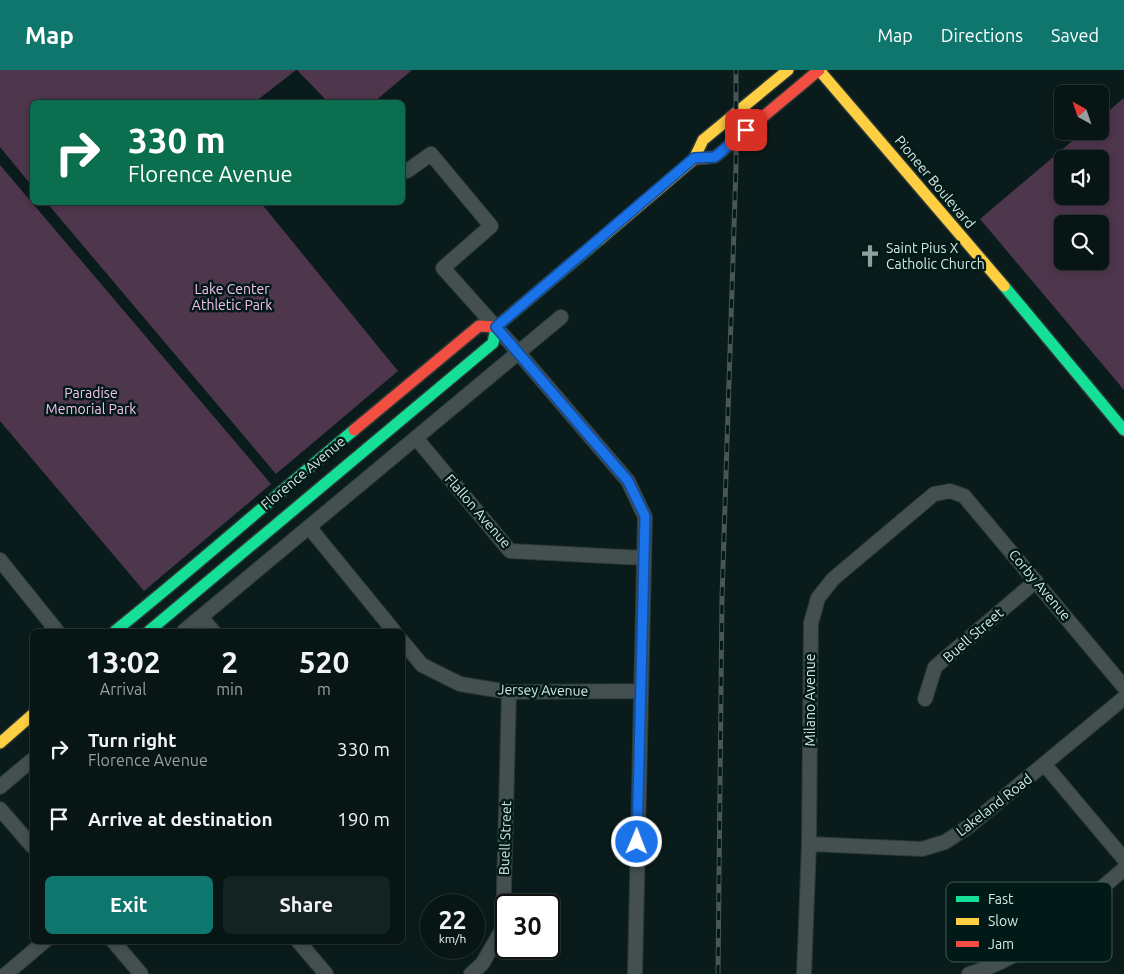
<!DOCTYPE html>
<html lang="en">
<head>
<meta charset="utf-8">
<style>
  :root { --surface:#071514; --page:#152222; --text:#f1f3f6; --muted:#989fa0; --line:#283434; --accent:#0f766e }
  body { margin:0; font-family:Ubuntu,sans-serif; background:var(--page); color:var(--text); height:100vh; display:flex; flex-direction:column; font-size:19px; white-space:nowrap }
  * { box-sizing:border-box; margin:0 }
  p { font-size:16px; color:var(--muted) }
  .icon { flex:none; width:28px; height:28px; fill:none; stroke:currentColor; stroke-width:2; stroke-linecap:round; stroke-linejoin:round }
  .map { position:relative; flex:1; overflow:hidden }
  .drawer { position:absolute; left:30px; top:559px; width:375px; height:315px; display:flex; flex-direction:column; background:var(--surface); border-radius:8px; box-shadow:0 2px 8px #0003,0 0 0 1px var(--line) }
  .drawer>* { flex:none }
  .banner { position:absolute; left:30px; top:30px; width:375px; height:105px; border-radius:8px; box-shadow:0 2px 8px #0003,0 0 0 1px var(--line); background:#0b6e4f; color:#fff; overflow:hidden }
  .needle { width:32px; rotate:320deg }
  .buttons { position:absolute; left:1054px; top:15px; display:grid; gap:10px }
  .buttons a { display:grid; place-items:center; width:55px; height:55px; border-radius:8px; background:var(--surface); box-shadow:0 2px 8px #0003,0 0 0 1px var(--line); font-size:25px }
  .speed { position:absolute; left:420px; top:824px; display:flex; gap:10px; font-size:25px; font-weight:700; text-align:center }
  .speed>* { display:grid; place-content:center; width:65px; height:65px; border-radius:50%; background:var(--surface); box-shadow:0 2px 8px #0003,0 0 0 1px var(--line); line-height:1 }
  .speed small { font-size:12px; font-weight:400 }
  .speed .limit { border:2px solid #111; border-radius:8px; background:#fff; color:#111 }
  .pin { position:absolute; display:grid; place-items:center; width:42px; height:42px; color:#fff; margin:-21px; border-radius:10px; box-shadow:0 2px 8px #0006 }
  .me { position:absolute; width:55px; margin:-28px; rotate:1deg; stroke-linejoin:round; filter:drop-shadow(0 0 4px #0008) }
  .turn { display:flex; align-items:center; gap:18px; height:105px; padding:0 15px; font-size:22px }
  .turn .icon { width:65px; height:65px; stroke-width:2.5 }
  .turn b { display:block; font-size:35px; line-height:42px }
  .eta { display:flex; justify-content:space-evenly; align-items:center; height:85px; text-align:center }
  .eta b { font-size:30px; font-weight:600; line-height:35px }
  .cta { display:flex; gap:10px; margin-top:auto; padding:10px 15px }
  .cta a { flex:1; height:58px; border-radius:8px; background:var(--accent); color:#fff; font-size:20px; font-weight:600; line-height:58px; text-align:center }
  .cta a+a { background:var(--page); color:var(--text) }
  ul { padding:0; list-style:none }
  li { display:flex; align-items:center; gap:15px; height:70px; padding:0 15px }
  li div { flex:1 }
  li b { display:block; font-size:19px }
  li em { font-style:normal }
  header { display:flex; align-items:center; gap:30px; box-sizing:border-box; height:70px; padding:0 25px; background:var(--accent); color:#fff }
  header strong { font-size:24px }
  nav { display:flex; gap:28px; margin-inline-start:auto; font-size:18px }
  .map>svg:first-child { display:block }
  .green { fill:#4e364c; fill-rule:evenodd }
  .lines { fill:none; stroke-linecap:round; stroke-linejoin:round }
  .street-casing { stroke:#2b3836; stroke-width:16 }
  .fast-casing { stroke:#2b3836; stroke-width:14 }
  .slow-casing { stroke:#2b3836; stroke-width:14 }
  .jam-casing { stroke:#2b3836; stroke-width:14 }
  .street { stroke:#43504f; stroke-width:14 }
  .fast { stroke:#16e098; stroke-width:11 }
  .slow { stroke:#ffcf43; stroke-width:11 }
  .jam { stroke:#f24e42; stroke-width:11 }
  .rail-casing { stroke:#485655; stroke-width:5 }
  .rail { stroke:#011a17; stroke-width:3; stroke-dasharray:9; stroke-linecap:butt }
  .route-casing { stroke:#114b97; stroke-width:12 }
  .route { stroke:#1a73e8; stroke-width:9 }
  .labels { text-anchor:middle; stroke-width:5; stroke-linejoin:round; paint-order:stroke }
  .street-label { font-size:14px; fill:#d5e8e5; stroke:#011a17 }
  .poi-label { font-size:14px; fill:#d5e8e5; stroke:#011a17; text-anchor:start }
  .park-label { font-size:14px; fill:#f8c0ee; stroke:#011a17 }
  .key { fill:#011a17; stroke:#415855; stroke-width:1 }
  .key-label { font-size:14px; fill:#d5e8e5 }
</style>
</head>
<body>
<header>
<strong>Map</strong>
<nav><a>Map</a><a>Directions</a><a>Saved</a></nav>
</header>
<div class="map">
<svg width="1124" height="904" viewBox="0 0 1124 904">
  <rect width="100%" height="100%" fill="#091c1b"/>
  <path class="green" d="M0,0H296L255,32H32V116L0,77Z
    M297,0H412L374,32H328Z
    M1124,28V320L980,149L1084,61H1100V48ZM1062,89H1100V126H1062ZM1062,154H1100V191H1062Z
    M0,95L271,414L144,521L0,351Z
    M47,133H261L398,301L276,404Z"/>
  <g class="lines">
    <defs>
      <path id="street" d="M407,101L431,84L491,156L443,198L511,274L628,411L645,447L635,904
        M416,368L510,481L644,488
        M309,457L394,561
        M0,490L57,561
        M201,547L213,561
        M184,561L561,247
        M402,571L422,595L460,614L509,622L640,621
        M925,629L935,597L1036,511
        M1045,695L1124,789
        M0,717L32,690
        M0,739L32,776
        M809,774L922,779L945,772L968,757L1124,628
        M113,871L141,904
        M298,871L326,904
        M6,904L45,871
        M471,904L482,894L503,858L509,622
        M804,904L809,774L811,553L818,528L833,509L934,424L950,421L964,426L1124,617
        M969,904C1030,887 1076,839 1124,799"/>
      <path id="fast" d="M1004,216L1124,360
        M115,561C196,496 274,427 354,360
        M149,561L493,273L496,257L599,170"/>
      <path id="slow" d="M819,0L1004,216
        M599,170L694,89L703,70L788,0
        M0,673L32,645"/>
      <path id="jam" d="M694,89L715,87L819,0
        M354,360L479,256L496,257"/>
    </defs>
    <use href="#street" class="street-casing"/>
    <use href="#fast" class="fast-casing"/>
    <use href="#slow" class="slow-casing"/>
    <use href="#jam" class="jam-casing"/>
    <use href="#street" class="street"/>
    <use href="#fast" class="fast"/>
    <use href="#slow" class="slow"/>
    <use href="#jam" class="jam"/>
    <defs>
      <path id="rail" d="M718,904L722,528L736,96V0"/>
    </defs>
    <use href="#rail" class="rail-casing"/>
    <use href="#rail" class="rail"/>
  </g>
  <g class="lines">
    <defs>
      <path id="route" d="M637,772L645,446L628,411L496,257L694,88L715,87L746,60"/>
    </defs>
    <use href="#route" class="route-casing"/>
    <use href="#route" class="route"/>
  </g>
  <defs>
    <symbol id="church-bare" viewBox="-9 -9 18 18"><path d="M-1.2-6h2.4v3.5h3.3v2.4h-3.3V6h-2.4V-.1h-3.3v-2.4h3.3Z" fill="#8ea19e" stroke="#011a17" stroke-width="2.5" paint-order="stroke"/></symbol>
  </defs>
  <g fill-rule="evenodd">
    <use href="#church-bare" x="854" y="170" width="32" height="32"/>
  </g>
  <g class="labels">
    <g class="street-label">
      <text transform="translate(935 112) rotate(50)" y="5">Pioneer Boulevard</text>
      <text transform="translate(303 403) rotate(-40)" y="5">Florence Avenue</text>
      <text transform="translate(478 441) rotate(49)" y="5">Flallon Avenue</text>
      <text transform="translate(1040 515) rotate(50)" y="5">Corby Avenue</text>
      <text transform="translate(973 565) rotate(-41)" y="5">Buell Street</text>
      <text transform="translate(543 620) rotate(1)" y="5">Jersey Avenue</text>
      <text transform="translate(810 630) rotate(-90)" y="5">Milano Avenue</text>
      <text transform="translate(994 735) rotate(-38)" y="5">Lakeland Road</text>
      <text transform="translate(505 768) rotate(-88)" y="5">Buell Street</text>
    </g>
    <g class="poi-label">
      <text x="886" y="183">Saint Pius X<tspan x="886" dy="16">Catholic Church</tspan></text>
    </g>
    <g class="park-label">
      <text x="232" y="224">Lake Center<tspan x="232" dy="16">Athletic Park</tspan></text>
      <text x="91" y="328">Paradise<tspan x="91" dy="16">Memorial Park</tspan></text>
    </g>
  </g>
  <rect x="946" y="812" width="166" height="80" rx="8" class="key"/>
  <rect x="956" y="826" width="23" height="6" fill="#16e098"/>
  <rect x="956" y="848" width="23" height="7" fill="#ffcf43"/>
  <rect x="956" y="871" width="23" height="6" fill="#f24e42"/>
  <g class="key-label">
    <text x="988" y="834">Fast</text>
    <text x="988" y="856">Slow</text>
    <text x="988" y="879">Jam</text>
  </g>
</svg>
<div class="buttons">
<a><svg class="needle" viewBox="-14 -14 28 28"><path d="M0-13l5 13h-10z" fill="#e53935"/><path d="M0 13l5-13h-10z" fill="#989fa0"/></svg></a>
<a><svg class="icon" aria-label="sound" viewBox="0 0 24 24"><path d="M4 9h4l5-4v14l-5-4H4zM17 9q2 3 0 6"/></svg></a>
<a><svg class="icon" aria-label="search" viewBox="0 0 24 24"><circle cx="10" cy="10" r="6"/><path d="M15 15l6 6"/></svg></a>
</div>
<div class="speed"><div>22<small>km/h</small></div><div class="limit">30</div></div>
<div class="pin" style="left:746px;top:60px;background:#d93025"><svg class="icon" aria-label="arrive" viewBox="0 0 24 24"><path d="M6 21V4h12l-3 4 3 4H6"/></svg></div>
<svg class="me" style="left:637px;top:772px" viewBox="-20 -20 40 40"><circle r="17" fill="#1a73e8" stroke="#fff" stroke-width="3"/><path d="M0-11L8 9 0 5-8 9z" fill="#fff"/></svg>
<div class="banner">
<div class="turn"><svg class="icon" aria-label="right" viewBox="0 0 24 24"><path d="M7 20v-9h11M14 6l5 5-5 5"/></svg><div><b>330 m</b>Florence Avenue</div></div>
</div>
<section class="drawer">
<div class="eta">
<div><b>13:02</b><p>Arrival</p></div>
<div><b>2</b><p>min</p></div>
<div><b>520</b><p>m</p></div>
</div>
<ul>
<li><svg class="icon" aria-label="right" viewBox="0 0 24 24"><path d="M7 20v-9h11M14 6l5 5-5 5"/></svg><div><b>Turn right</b><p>Florence Avenue</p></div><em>330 m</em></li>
<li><svg class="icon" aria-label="arrive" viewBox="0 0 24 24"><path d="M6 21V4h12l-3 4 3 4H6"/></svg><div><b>Arrive at destination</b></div><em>190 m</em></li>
</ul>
<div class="cta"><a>Exit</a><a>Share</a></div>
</section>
</div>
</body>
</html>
